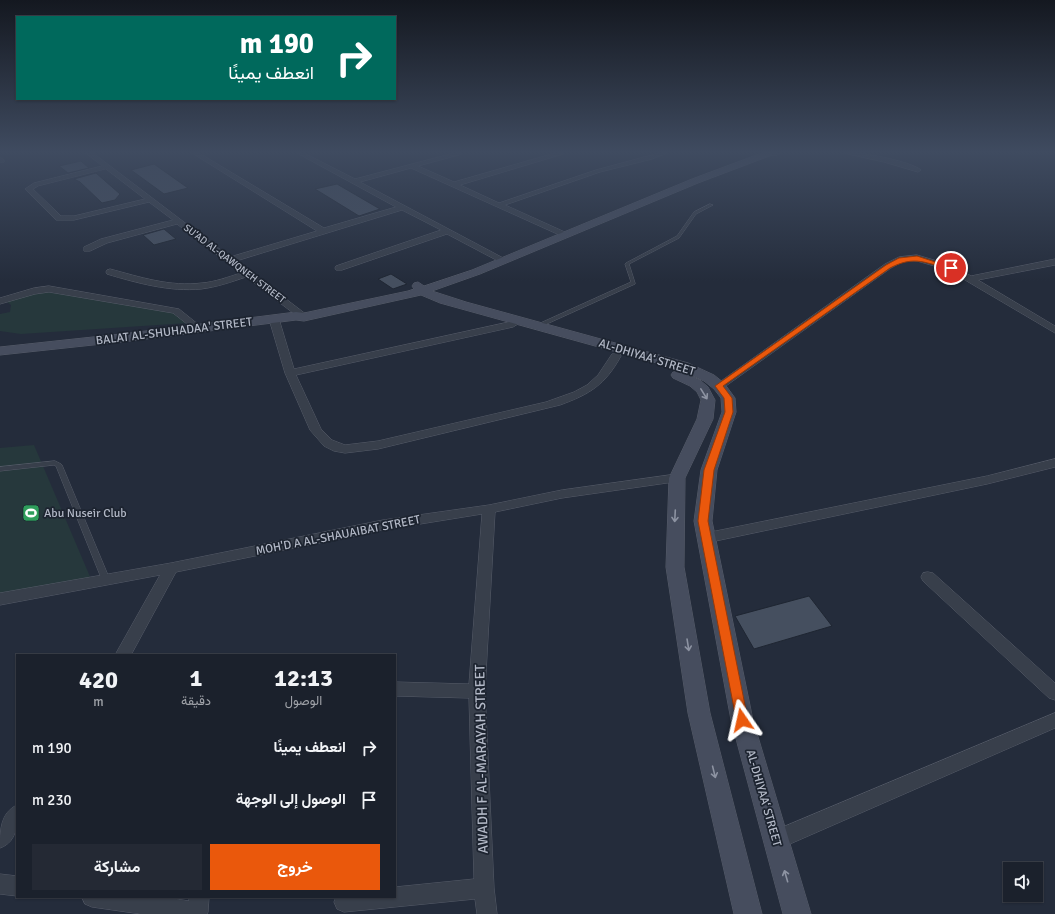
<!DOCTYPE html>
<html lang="ar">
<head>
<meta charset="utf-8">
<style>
  :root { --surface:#1b212c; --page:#242934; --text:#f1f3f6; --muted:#a0a3a9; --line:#393e48; --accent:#ea580c }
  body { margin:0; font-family:Signika,Vazirmatn,sans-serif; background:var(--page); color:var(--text); direction:rtl; height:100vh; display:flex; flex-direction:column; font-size:15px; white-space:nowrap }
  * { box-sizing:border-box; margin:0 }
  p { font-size:13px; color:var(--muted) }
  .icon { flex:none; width:22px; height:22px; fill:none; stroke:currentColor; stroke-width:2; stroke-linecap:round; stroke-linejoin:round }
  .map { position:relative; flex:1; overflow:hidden; direction:ltr }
  .panel { position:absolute; left:16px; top:654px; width:380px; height:244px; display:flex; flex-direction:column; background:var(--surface); border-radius:0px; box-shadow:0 1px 3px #0004,0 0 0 1px var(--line); direction:rtl }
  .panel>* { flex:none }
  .guide { position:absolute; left:16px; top:16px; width:380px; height:84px; border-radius:0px; box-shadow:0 1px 3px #0004,0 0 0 1px var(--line); direction:rtl; background:#00695c; color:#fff; overflow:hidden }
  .buttons { position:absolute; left:1003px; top:862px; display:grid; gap:8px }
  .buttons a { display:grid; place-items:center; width:40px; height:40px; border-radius:0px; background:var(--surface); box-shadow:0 1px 3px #0004,0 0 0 1px var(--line); font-size:20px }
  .pin { position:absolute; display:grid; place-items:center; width:34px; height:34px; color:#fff; margin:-17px; border:2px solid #fff; border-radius:50%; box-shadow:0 1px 4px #0007 }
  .me { position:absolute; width:44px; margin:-22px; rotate:349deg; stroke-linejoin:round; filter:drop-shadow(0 0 3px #0008) }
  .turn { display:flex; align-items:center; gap:14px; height:84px; padding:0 16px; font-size:18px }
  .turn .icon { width:52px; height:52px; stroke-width:2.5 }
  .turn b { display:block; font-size:28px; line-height:34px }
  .eta { display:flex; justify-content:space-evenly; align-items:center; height:68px; text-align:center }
  .eta b { font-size:24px; font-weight:700; line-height:28px }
  .action { display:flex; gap:8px; margin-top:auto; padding:8px 16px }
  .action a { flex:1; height:46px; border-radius:0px; background:var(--accent); color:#fff; font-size:16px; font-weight:700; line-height:46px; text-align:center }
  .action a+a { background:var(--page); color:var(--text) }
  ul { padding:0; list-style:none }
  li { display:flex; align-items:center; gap:12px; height:52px; padding:0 16px }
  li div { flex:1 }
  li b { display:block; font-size:15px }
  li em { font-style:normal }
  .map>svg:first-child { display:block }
  .green { fill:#26383c }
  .building { fill:#454f5f; stroke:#1f2632 }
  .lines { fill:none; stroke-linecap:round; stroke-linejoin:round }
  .lane-casing { stroke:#565c69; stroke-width:1 }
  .street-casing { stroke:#565c69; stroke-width:1 }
  .secondary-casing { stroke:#565c69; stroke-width:1 }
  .lane { fill:#383f4b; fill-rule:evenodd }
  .street { fill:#383f4b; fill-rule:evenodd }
  .secondary { fill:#464d5e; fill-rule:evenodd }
  .oneway { stroke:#8d93a2 }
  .route { fill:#ea580c; stroke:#983908 }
  .labels { text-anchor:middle; stroke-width:3.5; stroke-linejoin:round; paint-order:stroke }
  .far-street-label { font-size:10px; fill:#b3b9c7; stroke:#1d2430 }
  .street-label { font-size:12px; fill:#b3b9c7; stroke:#1d2430 }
  .poi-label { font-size:12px; fill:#b3b9c7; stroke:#1d2430; text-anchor:start }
  .near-street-label { font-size:14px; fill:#b3b9c7; stroke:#1d2430 }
</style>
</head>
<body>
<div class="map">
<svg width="1055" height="914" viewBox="0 0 1055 914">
  <rect width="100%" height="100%" fill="#242c3b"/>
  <path class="green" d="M40,291L177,311L188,323L21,334L0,331V314L10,312L11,305L6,301Z
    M34,445L91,579L0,595V448Z"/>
  <path class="building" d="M81,161L89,168L68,173L59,166Z
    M154,164L188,188L164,194L131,170Z
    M96,173L120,194L115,200L102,203L80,182L74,179Z
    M337,184L380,209L359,216L315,189Z
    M164,229L176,239L154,245L143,235Z
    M391,274L407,284L393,289L378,279Z
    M809,596L832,626L754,649L735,616Z"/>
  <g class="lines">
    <defs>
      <path id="lane" d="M710,204L713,205L696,214L679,238L629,264L635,283V284L540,327H536V325L631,282L625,264L626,263L677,236L694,212Z
        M55,461L61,464L62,465L110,580L109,582L106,583L103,582L102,580L56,466L54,465L0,471V467Z"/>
      <path id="street" d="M86,153H93L230,257L317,231L192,153H199L324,228L396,207L297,153H304L355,179L454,153H463L462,154L418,166L454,182L555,153H564L563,154L460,185L499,203L596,170L659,153H667L652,159L600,172L505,205L567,233L568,235L564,237L411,168L360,182L507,260L506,262H500L447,234L342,270H336L335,268L336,266L441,230L402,210L236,261L307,315L309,317L304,320L301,319L246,277C231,282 217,287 201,289C170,292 137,283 107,274L106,272L107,270L110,269C140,277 170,287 202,283C215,282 228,277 241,273L177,224L107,243L90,251H84V247L101,239L173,220L149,202L74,220H56L25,189L34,183L102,166ZM106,169L145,199L74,216H61L33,189L38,186Z
        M765,153H780L777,155H765Z
        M844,153C858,151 910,161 921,170L918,172L884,162Z
        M0,157L4,160V162H0Z
        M917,255L954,266L971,276L1055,259V265L978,280L1055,326V333L948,270L917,261H904L891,268L723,388H715L714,386L885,264L899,257Z
        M49,286L179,309L204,329L202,331H196L173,313L49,292L35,294L0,304V298L34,288Z
        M274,316L279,319L294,369L513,321L518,324L513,327L296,375L321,429L332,440L345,445L378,441L546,402L574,392L587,385L598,375L612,354H620L621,356C605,385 590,394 560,405L378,449L345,453L334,451L324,446L310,430L285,373L269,319Z
        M1055,459V467L987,484L706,543L701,541L699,538L701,535L706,533L987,476Z
        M677,474L681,475L683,478L681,481L562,498L495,512L485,691L494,888L497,914H477L475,899L344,912L337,909L334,902L336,897H395V887L474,879L469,698L395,696V682L469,684L482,514L383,530L176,572L131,655H115L160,575L0,605V593L171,563L383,520L489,505L562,490Z
        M928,572L933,573L1055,683V700L1049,698L923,581L921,577L923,573Z
        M1055,713V728L783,847L776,849L769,847L766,840L769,833Z
        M17,805C17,822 19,841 0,848C0,831 0,813 17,805Z
        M0,874L17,876V896L0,894Z
        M82,897H164L189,901V897H209L208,912L207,914H141L92,907L85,904Z"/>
      <path id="secondary" d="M762,153H773L772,155L698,183L480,274L432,291L466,302L688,363L714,375L724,383L735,398L736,412L717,470L712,521L753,720L811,914H783L731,720L694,521L701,470L722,412L721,398L714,389L704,381L678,369L440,303L421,295L304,321L296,320L130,341L0,355V347L130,333L296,312L304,313L408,291L414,289L412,286L414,283L418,282L424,286L472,270L692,179Z
        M678,371L700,380L708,387L715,400L713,419L685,478L684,567L710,713L762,914H734L688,713L666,567L669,478L697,419L701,400L697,392L690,386L673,378L671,375L673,372Z"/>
    </defs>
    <use href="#lane" class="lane-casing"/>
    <use href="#street" class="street-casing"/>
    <use href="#secondary" class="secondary-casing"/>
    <use href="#lane" class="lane"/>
    <use href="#street" class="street"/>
    <use href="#secondary" class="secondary"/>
  </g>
  <defs><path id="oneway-shaft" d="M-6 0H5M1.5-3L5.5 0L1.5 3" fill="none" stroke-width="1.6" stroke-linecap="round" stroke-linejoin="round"/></defs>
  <g class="oneway">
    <use href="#oneway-shaft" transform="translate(704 394) rotate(58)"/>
    <use href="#oneway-shaft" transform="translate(675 516) rotate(93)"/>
    <use href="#oneway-shaft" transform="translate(688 645) rotate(81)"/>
    <use href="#oneway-shaft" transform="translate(714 772) rotate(76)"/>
    <use href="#oneway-shaft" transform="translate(786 876) rotate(-106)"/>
  </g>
  <linearGradient id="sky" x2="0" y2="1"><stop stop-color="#141820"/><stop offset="0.54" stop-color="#3f4b60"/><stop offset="1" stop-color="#3f4b60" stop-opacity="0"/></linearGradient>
  <rect width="1055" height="281" fill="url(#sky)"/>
  <path class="route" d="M917,256L954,268L951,270C926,263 915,255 890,268L723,386L732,398L733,412L714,470L708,521L748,720L746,724L742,726L737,724L698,521L704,470L725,412L724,398L715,386L886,265L899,258Z"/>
  <defs>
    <symbol id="stadium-square" viewBox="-11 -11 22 22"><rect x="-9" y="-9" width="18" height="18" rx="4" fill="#2e9e5b" stroke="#1d2430"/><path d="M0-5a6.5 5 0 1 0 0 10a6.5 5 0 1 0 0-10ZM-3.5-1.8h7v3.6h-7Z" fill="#fff"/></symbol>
  </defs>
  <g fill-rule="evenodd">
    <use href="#stadium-square" x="21" y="503" width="20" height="20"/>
  </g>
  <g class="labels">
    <g class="far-street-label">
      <text transform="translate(235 263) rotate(37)" y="4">SU‘AD AL-QAWQNEH STREET</text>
    </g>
    <g class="street-label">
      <text transform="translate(174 331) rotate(-7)" y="4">BALAT AL-SHUHADAA' STREET</text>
      <text transform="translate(647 357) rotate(17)" y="4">AL-DHIYAA‘ STREET</text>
      <text transform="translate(338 535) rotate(-11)" y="4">MOH'D A AL-SHAUAIBAT STREET</text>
      <text transform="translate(764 798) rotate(74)" y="4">AL-DHIYAA‘ STREET</text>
    </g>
    <g class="poi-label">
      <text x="44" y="517">Abu Nuseir Club</text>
    </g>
    <g class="near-street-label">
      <text transform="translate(481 759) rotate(-91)" y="5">AWADH F AL-MARAYAH STREET</text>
    </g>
  </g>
</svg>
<div class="buttons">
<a><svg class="icon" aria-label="sound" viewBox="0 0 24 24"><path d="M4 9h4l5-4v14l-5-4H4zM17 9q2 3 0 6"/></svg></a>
</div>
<div class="pin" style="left:951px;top:268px;background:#d93025"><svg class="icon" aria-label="arrive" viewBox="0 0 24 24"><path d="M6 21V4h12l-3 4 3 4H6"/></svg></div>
<svg class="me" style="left:742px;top:720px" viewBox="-20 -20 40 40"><path d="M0-17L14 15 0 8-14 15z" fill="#ea580c" stroke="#fff" stroke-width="4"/></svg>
<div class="guide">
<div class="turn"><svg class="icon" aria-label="right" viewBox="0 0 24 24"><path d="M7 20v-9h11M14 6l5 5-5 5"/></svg><div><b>190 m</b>انعطف يمينًا</div></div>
</div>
<section class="panel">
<div class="eta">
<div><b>12:13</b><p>الوصول</p></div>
<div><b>1</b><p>دقيقة</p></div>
<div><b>420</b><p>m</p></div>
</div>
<ul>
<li><svg class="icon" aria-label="right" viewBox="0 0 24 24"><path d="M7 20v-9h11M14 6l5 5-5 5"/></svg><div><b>انعطف يمينًا</b></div><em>190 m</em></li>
<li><svg class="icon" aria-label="arrive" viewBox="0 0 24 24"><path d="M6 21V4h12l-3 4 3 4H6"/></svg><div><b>الوصول إلى الوجهة</b></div><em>230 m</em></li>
</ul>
<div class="action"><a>خروج</a><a>مشاركة</a></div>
</section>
</div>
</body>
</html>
